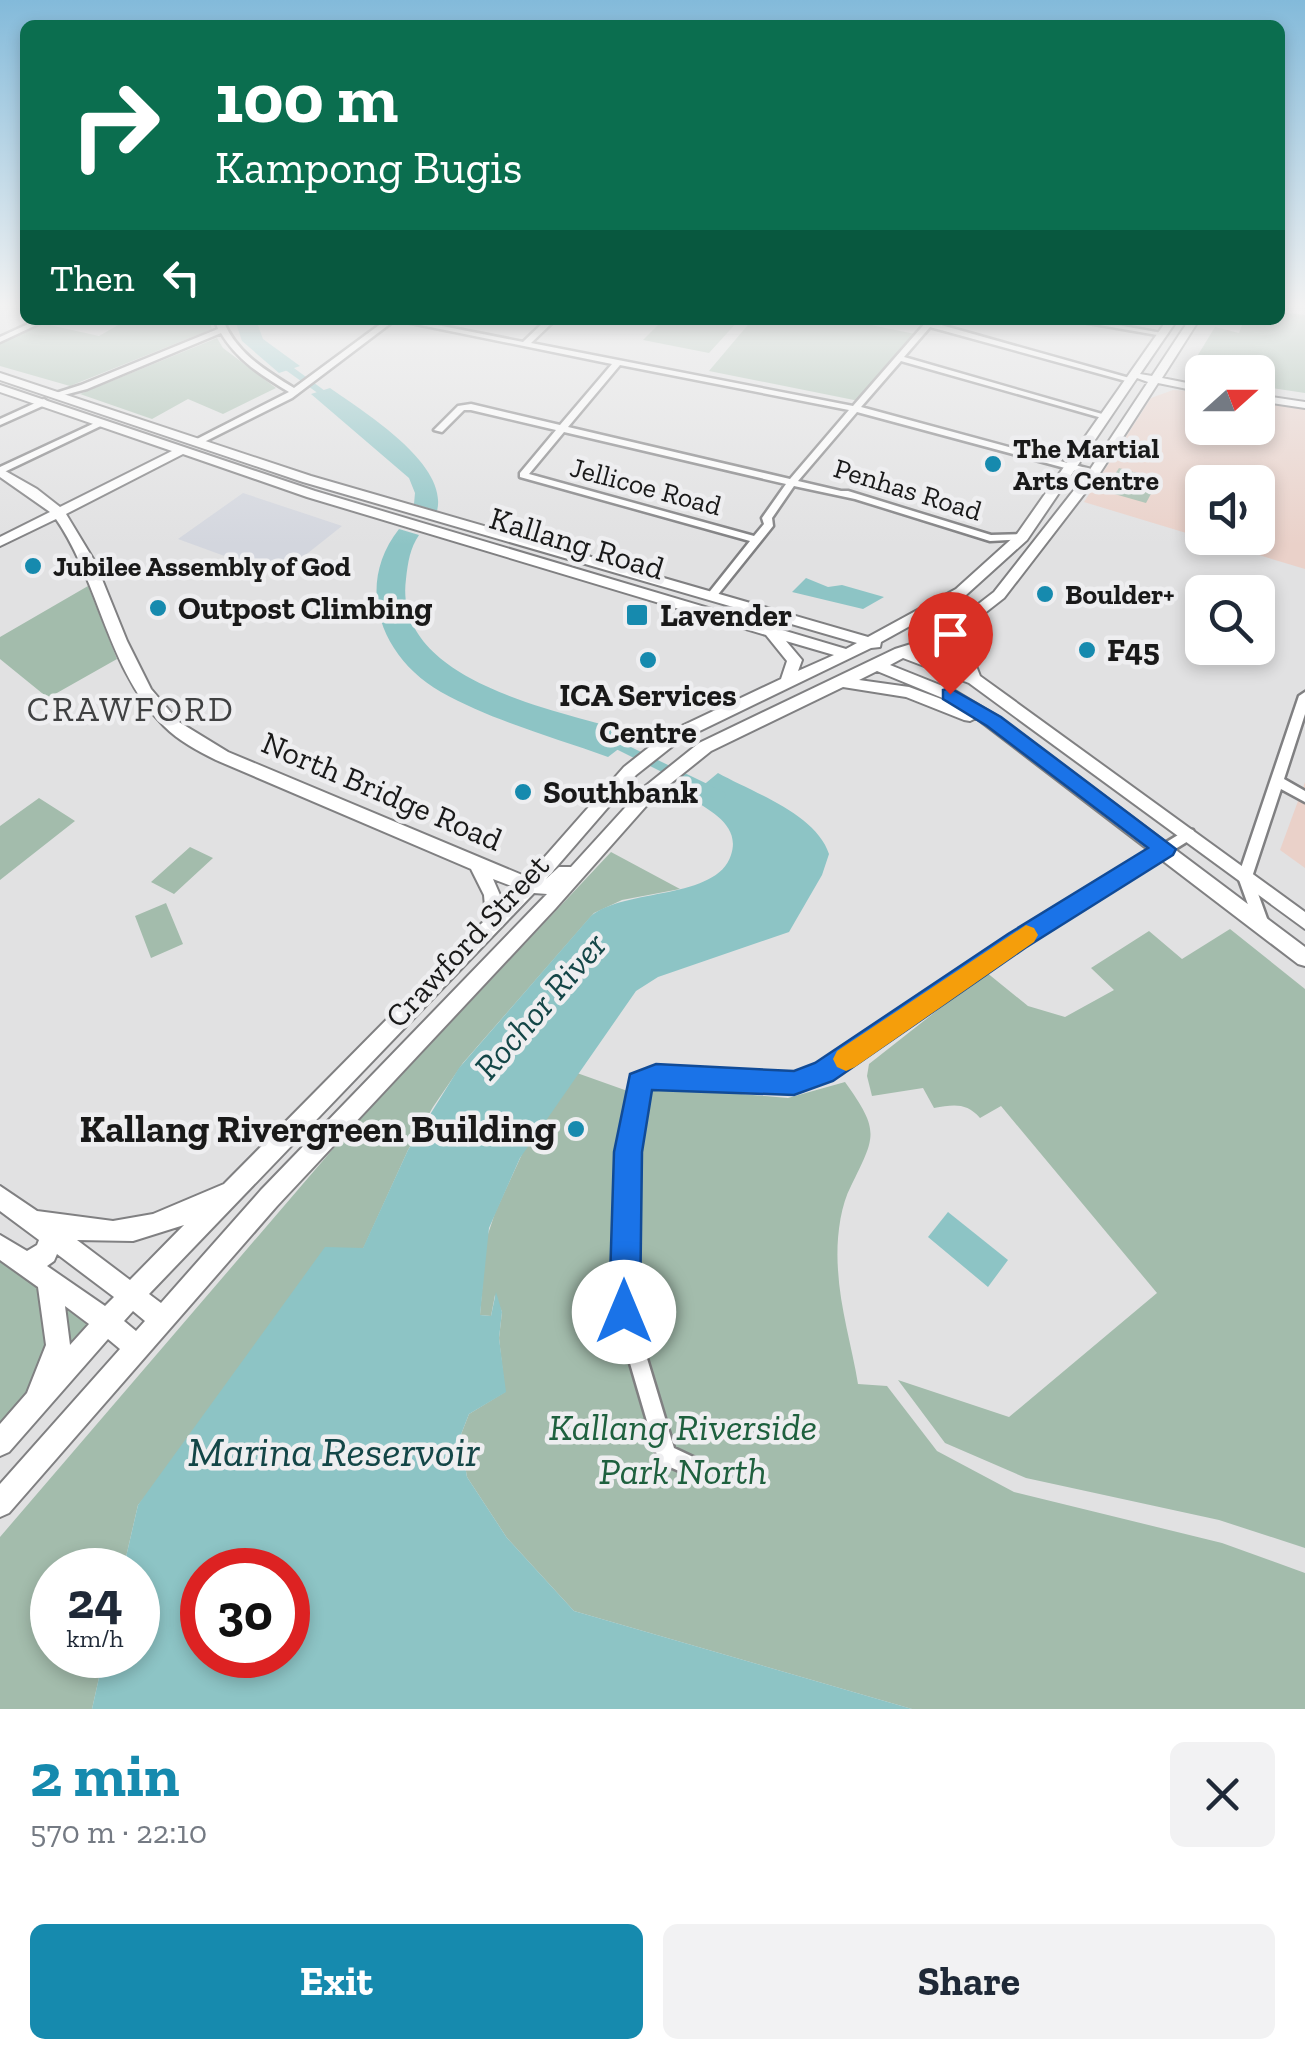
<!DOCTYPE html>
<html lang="en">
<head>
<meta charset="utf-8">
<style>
  :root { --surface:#fff; --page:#f2f2f3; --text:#1f2937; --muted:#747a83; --accent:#168aae }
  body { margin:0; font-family:"Zilla Slab",serif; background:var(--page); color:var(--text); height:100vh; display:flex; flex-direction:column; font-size:38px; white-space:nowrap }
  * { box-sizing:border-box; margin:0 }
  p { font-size:32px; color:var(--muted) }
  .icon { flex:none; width:55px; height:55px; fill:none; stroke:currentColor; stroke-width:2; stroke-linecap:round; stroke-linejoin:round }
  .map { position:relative; height:1709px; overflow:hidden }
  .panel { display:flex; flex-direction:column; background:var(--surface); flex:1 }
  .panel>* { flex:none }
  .top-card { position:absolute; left:20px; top:20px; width:1265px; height:305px; border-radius:15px; box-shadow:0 5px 15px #0003; background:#0b6e4f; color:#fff; overflow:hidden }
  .needle { width:65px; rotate:69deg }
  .buttons { position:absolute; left:1185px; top:355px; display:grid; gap:20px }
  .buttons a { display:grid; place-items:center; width:90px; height:90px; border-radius:15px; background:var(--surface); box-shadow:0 5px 15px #0003; font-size:50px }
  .speed { position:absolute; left:30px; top:1548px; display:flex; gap:20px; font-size:50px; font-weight:700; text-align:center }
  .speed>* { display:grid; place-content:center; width:130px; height:130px; border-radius:50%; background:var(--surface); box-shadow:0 5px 15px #0003; line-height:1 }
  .speed small { font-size:25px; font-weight:400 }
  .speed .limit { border:15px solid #d22; background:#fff; color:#111 }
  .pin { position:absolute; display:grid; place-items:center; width:85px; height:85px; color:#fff; margin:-102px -42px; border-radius:50% 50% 50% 0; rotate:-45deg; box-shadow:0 0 10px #0007 }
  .pin .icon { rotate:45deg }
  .me { position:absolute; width:110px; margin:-55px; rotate:0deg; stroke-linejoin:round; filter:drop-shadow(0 0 8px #0008) }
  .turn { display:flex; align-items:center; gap:35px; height:210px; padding:0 30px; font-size:45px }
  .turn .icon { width:130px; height:130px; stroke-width:2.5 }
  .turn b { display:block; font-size:70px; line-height:85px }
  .then { display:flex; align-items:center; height:95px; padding:0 30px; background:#0003; gap:20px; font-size:38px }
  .round { display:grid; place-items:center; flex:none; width:105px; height:105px; border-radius:15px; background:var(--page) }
  .head { display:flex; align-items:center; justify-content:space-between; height:170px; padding:0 30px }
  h1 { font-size:60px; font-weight:700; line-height:75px; color:var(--accent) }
  .button { display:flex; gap:20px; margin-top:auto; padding:20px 30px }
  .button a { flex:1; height:115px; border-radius:15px; background:var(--accent); color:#fff; font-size:40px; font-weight:700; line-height:115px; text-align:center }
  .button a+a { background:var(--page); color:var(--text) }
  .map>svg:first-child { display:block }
  .built { fill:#d3d6de }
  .industrial { fill:#ead1c9; fill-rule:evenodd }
  .green { fill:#a3bcac }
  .water { fill:#8dc4c5; fill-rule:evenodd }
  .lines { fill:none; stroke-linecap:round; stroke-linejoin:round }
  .canal { fill:#8dc4c5; fill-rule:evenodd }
  .minor-casing { stroke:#808082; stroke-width:5 }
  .major-casing { stroke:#808082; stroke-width:4 }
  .minor { fill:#fff; fill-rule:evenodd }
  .major { fill:#fff; fill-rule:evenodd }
  .route { fill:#1a73e8; stroke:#114b97; stroke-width:2.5 }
  .slow { fill:#f59e0b }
  .poi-dot { fill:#168aae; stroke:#eeeef0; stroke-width:4 }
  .labels { text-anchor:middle; stroke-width:9; stroke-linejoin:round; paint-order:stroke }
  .far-poi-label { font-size:28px; font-weight:bold; fill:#191919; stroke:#eeeef0; text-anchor:start }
  .far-street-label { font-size:28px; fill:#191919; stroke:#eeeef0 }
  .street-label { font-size:32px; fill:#191919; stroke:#eeeef0 }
  .poi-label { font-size:32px; font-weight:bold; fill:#191919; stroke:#eeeef0; text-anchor:start }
  .neighbourhood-label { font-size:35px; letter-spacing:2.5px; fill:#404142; stroke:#eeeef0 }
  .water-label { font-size:35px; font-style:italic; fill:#134647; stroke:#eeeef0 }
  .near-poi-label { font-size:38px; font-weight:bold; fill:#191919; stroke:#eeeef0; text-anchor:end }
  .near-park-label { font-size:38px; font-style:italic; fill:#1e603e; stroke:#eeeef0 }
  .near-water-label { font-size:42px; font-style:italic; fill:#134647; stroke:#eeeef0 }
</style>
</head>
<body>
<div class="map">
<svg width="1305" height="1709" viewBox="0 0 1305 1709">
  <rect width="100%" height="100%" fill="#e1e1e2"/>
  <path class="built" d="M243,493L342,526L279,576L178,539Z"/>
  <path class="industrial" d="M1173,390L1202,392V428H1258V400L1305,407V569L1084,502L1151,398ZM1202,482H1258V538H1202Z
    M1305,782V868L1280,850Z"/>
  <path class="green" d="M1280,312L1305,315V393L1258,386V372H1202V377L1190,368L1215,327L1239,333L1244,320H1280Z
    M127,320H209L212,329L70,386L0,366V343L45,324L99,336Z
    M663,320H739L709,353L643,340Z
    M752,320H847L915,334L859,401L709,371Z
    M217,338L223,348L276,388L223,414L188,399L152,419L80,394Z
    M1119,468L1159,479L1146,503L1104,491Z
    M88,586L117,659L48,698L0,659V637Z
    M39,798L75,821L0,880V826Z
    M190,847L213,858L174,894L151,882Z
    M611,852L680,889L622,900L594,913L463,1063L433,1107L408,1150L363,1249L138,1505L123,1570H52V1655H104L92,1709H0V1537L338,1143Z
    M166,903L183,944L151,958L135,916Z
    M1230,929L1305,989V1548L1219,1520L1026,1478L945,1443L898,1380L1009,1417L1157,1293L1001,1106L980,1118C966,1102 953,1105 934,1108L923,1088L872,1096L867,1076L869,1064L986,972L1028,1006L1065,1017L1114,990L1091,968L1149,931L1182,959Z
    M577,1073L636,1094L661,1087L788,1098L845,1082C880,1131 876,1135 851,1186C839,1209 836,1244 838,1270C840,1308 852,1347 858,1384L887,1386L937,1451L1014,1492L1222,1543L1305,1573V1709H912L574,1611L507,1538L467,1477L460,1437L469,1414L505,1392L499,1338L502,1312L495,1295L491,1316L480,1315L486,1240L495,1213L523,1152Z
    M0,1246L108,1323L0,1434Z"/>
  <path class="water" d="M235,320H256L263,339L300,366L279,373L242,341Z
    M330,388C364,412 449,464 437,511L414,504L415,493L409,478L311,394Z
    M399,529L419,535C410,548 408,562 406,579C392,684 565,712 638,734L608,757C553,737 493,721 441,692C381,658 354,586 399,529Z
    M806,578L828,587L842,585L884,597L863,609L792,592Z
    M718,773C752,792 816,814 829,854L822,875L789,932L658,977L636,991L520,1158L489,1228L480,1315L491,1316L496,1292L502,1312L499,1338L506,1392L469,1414L460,1437L467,1477L507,1538L574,1611L912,1709H92L104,1655H138V1570H123L138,1505L325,1247L363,1248L408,1150L459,1068L591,916C625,888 717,900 731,855C741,825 710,811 689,797ZM202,1570H288V1655H202Z
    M948,1212L1008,1260L988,1287L928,1237Z"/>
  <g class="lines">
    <path class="canal" d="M273,357H279L340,402L333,404L273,361Z
      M608,736L724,792L726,795L724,798H714L604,743L602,740Z"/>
    <defs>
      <path id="minor" d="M37,320H47L0,342V337Z
        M215,320H223C236,353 265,370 294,388L386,320H395L292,398L198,445L195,444V440L289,392C262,376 237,360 221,333L87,389L60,396L56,393L81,385L218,329Z
        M396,320H412L523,342L546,320H555L531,343L853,406L928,320H936L934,323L1133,379L1126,381L930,327L904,357L1109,416L1102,418L901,361L861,407L1097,471V475H1091L857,412L798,481L841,491H848L991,535L1022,534L1026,535V539L990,541L855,499L794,486L772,518L773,526L716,597L712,598L707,595L750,541L520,477V473L556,430L471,410H464L442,432L434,430L458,406L471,404L560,425L612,364ZM620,365L849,410L790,479L568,427ZM564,432L786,484L762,518L764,524L754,536L529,474Z
        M1071,320H1090L1167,334L1163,336Z
        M44,399L48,402L47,404L0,425V419Z
        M99,421L107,423L0,474V467Z
        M1305,692V714L1284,779L1305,791V802L1281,789L1252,877L1269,924L1267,928H1257L1255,924L1238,877L1299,696Z
        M1188,829L1193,830L1195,834L1193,838L1038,934L829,1077L793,1090L657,1083L645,1090L637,1151L633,1312L674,1448L706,1463L709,1470L706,1477L699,1480L659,1462L615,1312L619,1151L631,1081L655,1069L793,1076L817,1067L1028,926Z"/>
      <path id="major" d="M1167,320H1177L1140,374L1152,376L1189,320H1199L1162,378L1202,386V392L1158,383L1098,476L1004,598L972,623L971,653L980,676L1305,912V929L969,683L903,658L890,665L955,691L1000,718L1305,947V966L1298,964L976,718L970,721L964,720L906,697L843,687L711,751L655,796L555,909L277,1206L9,1513L0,1517V1484L120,1349L108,1339L9,1452L0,1456V1424L27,1393L46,1345L38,1287L0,1260V1235L27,1251L37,1245L39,1240L0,1211V1186L37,1211L113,1221L153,1214L224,1184L486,919L484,895L471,869L216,760C198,751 179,741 164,726C108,671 100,583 56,519L0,546V537L50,512L0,477V468L37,489L60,507L172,451L0,392V385L315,491L846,649L857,643L303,482L0,380V373L311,476L868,637L956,589L1017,534ZM1137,378L1148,382L1089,471L994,592L937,636L895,649L699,743L643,788L571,867H559L546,879L636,775L679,741L871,648L880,647L881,642L966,595L1027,540ZM183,454L307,497L766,635L787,661L781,679L667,733L624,767L527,877L228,752L179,722L151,689L127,641L95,562L66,514ZM957,634V653L963,670L917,653L947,642ZM786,641L834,655L798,671L802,660ZM877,671L945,699L952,703L909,687L859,680ZM493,879L517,888L503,902ZM534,893L547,894L261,1190L161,1303L149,1294ZM184,1225L130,1280L77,1240L133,1241ZM57,1254L114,1297L105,1306L47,1266L54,1261ZM65,1306L89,1324L70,1345ZM133,1311L145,1321L136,1331L124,1321Z
        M1258,395L1305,402V408L1258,401Z"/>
    </defs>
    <use href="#minor" class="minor-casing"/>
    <use href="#major" class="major-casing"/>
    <use href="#minor" class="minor"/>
    <use href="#major" class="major"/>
  </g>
  <linearGradient id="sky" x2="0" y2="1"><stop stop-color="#83bada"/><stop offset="0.56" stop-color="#f2f2f2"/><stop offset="1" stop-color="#f2f2f2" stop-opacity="0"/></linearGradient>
  <rect width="1305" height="545" fill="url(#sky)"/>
  <path class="route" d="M950,688L1001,717L1176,849L1173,855L1025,948L833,1081L794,1095L652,1090L642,1152L640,1312L635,1323L624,1328L613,1323L609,1312L614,1152L630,1074L656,1064L794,1071L815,1063L1008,934L1148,848L987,726L943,699V690Z"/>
  <path class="slow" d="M1026,925L1034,928L1038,935L1034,942L855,1067L846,1071L837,1067L833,1059L837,1051Z"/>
  <g class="poi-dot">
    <circle cx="993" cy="464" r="10"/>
    <circle cx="33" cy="566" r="10"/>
    <circle cx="1045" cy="594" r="10"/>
    <circle cx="158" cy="608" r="10"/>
    <rect x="625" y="603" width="24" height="24" rx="5"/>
    <circle cx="1087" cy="650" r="10"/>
    <circle cx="648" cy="660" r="10"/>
    <circle cx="523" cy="792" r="10"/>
    <circle cx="576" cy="1129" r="10"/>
  </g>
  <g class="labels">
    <g class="far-poi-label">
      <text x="1013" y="458">The Martial<tspan x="1013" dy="32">Arts Centre</tspan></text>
      <text x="53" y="576">Jubilee Assembly of God</text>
      <text x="1065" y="604">Boulder+</text>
    </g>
    <g class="far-street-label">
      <text transform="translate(646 486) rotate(15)" y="10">Jellicoe Road</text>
      <text transform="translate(908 489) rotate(17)" y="10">Penhas Road</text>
    </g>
    <g class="street-label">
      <text transform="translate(577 543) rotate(17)" y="11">Kallang Road</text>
      <text transform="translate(382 791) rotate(23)" y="11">North Bridge Road</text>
      <text transform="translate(467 941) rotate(-47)" y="11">Crawford Street</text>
    </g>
    <g class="poi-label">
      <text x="178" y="619">Outpost Climbing</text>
      <text x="660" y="626">Lavender</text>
      <text x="1107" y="661">F45</text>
      <text x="648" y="706" text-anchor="middle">ICA Services<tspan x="648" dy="37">Centre</tspan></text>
      <text x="543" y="803">Southbank</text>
    </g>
    <g class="neighbourhood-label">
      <text x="131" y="721">CRAWFORD</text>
    </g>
    <g class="water-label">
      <text transform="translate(540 1006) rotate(-49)" y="12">Rochor River</text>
    </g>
    <g class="near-poi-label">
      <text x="556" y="1142">Kallang Rivergreen Building</text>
    </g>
    <g class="near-park-label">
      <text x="683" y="1440">Kallang Riverside<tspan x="683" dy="44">Park North</tspan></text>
    </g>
    <g class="near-water-label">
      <text x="334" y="1466">Marina Reservoir</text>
    </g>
  </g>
</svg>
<div class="buttons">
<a><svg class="needle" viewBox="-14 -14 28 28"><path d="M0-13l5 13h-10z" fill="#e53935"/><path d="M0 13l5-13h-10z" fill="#747a83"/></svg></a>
<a><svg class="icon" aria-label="sound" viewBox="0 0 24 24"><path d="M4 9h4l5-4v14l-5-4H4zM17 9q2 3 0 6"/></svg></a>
<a><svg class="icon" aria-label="search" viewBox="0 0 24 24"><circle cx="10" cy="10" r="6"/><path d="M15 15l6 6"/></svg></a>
</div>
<div class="speed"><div>24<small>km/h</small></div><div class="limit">30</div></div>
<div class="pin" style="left:950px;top:694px;background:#d93025"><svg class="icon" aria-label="arrive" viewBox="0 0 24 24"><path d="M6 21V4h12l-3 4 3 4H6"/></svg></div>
<svg class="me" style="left:624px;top:1312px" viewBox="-20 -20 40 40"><circle r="19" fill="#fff"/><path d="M0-13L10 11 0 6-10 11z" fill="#1a73e8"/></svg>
<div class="top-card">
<div class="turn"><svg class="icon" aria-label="right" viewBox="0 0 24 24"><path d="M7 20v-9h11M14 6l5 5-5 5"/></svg><div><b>100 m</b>Kampong Bugis</div></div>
<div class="then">Then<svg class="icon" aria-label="left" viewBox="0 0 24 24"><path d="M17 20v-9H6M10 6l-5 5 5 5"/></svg></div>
</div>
</div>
<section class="panel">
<div class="head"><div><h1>2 min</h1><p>570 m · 22:10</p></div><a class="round"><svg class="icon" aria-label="close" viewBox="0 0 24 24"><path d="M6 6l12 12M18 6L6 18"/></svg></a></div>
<div class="button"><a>Exit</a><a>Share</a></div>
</section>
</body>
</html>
